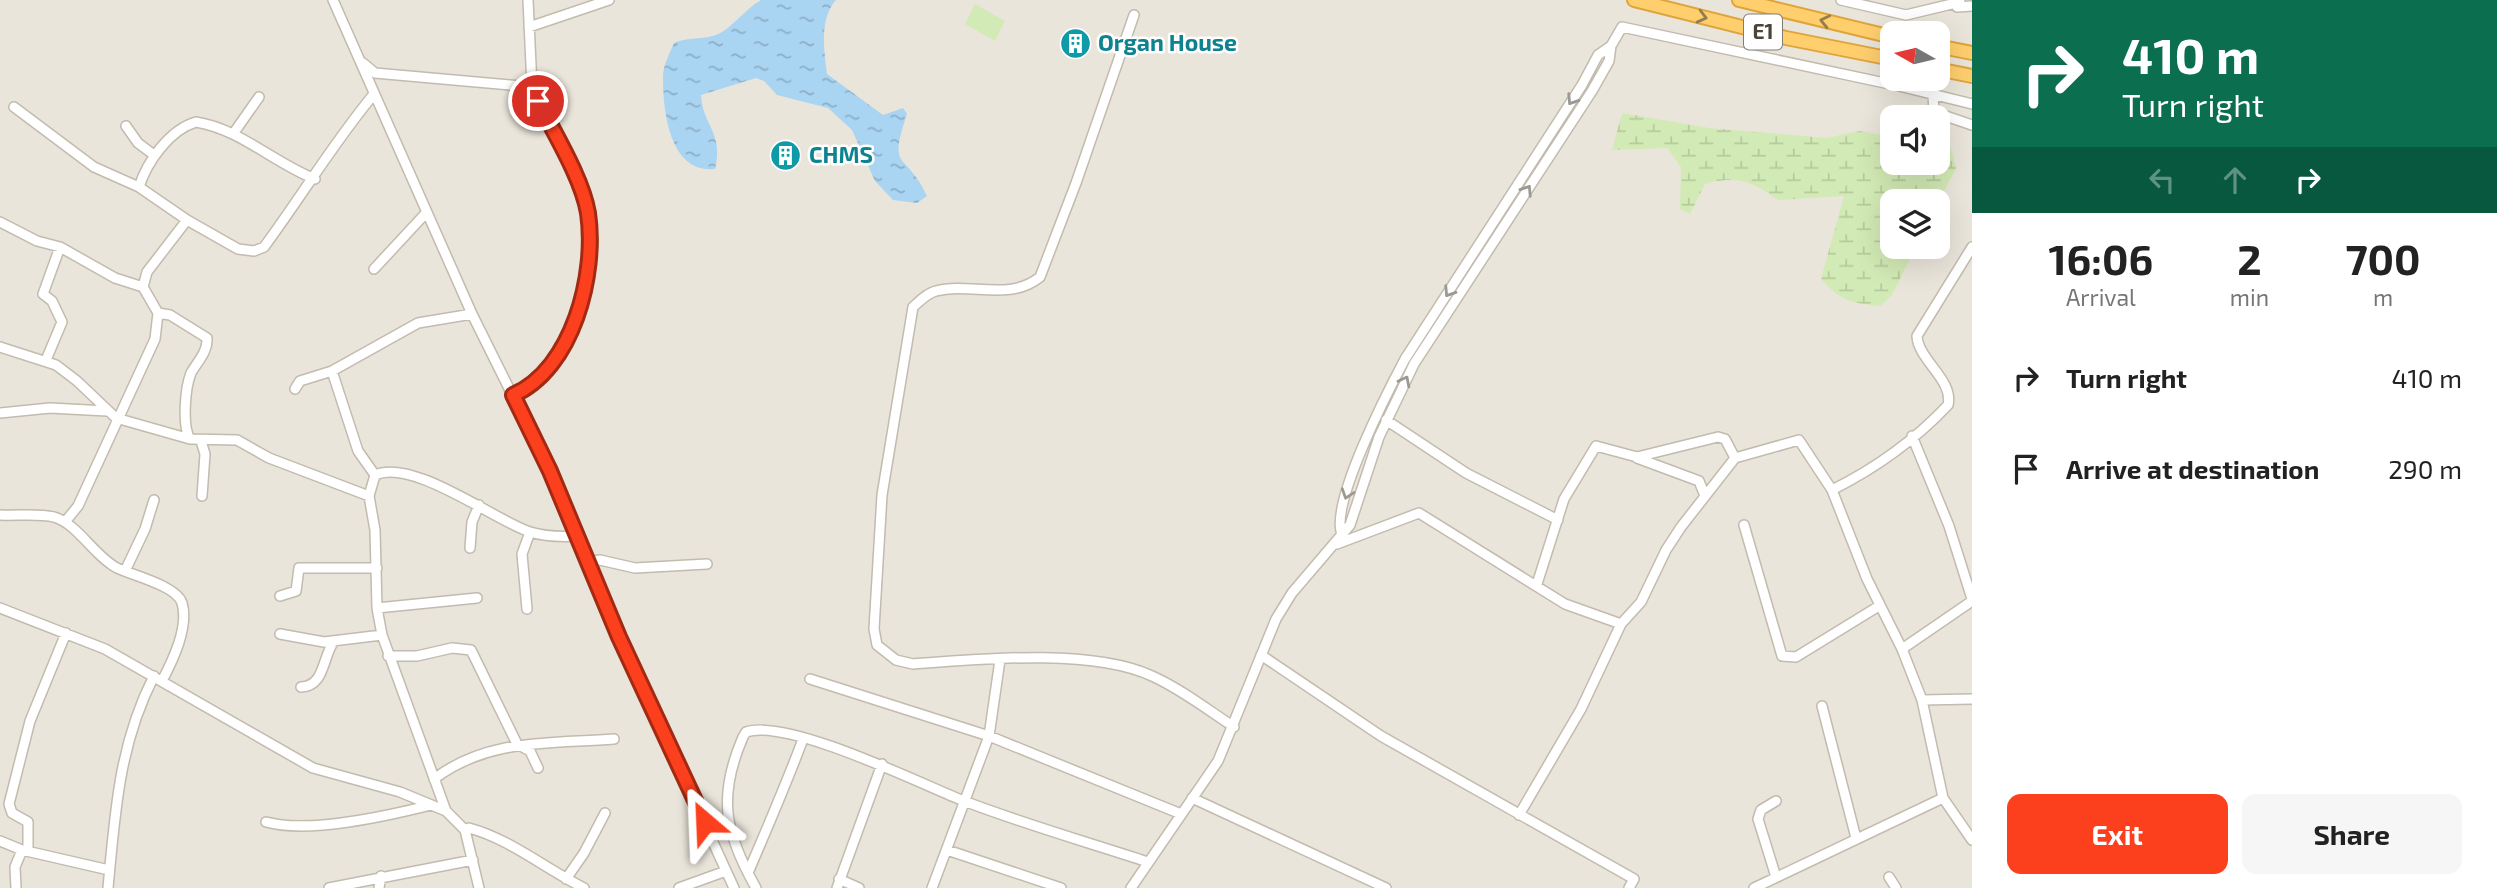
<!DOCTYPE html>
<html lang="en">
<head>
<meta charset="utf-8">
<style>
  :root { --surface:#fff; --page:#f6f6f6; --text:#222; --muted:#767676; --accent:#fc3f1d }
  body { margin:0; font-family:"Exo 2",sans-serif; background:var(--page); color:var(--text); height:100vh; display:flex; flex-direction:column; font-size:26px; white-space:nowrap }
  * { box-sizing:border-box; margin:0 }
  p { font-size:23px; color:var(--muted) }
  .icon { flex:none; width:38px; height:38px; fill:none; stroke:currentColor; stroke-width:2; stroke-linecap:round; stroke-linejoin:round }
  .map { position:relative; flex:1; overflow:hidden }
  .drawer { display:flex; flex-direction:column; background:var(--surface); width:525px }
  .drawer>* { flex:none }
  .top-card { background:#0b6e4f; color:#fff; overflow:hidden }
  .needle { width:46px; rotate:278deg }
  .controls { position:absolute; left:1880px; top:21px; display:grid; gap:14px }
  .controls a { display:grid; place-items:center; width:70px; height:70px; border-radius:14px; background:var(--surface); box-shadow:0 7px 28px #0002; font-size:35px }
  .pin { position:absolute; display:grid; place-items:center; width:60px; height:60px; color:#fff; margin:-30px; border:4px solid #fff; border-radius:50%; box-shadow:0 2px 7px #0007 }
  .me { position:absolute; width:77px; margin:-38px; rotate:334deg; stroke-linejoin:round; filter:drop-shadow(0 0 5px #0008) }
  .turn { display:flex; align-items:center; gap:24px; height:147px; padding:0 35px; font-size:32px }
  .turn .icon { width:91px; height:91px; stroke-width:2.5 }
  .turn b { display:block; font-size:49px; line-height:60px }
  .lanes { display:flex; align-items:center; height:66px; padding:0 35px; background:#0003; justify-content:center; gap:35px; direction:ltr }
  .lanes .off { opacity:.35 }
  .eta { display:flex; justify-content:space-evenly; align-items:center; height:119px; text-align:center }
  .eta b { font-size:42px; font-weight:700; line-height:49px }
  .primary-button { display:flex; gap:14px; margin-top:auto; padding:14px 35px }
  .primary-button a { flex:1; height:80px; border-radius:14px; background:var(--accent); color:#fff; font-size:28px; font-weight:700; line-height:80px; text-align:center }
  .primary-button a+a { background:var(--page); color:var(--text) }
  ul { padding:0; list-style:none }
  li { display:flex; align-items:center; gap:21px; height:91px; padding:0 35px }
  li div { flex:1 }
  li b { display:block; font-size:26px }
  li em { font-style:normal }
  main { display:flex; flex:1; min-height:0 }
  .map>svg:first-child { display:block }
  .residential { fill:#eae5da; fill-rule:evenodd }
  .wetland { fill:url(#wetland-marsh) }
  .garden { fill:#d2eab5 }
  .water { fill:url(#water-ripples) }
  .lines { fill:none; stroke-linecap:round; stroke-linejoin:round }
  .minor-casing { stroke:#c2bbae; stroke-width:12 }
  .highway-casing { stroke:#e0a43c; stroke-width:16 }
  .minor { stroke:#fff; stroke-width:9 }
  .highway { stroke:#ffcf6e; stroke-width:12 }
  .oneway { stroke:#937c4e }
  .oneway2 { stroke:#9c9892 }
  .route-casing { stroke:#a42913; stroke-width:18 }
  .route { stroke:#fc3f1d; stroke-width:12 }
  .labels { text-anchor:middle; stroke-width:5; stroke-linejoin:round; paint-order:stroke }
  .shield { fill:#fff; stroke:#817c74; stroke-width:2 }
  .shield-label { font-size:21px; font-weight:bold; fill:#4b4439 }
  .culture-label { font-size:23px; font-weight:bold; fill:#0d838f; stroke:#fff; text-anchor:start }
</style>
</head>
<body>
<main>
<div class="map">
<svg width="1972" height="888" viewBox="0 0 1972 888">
  <defs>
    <pattern id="wetland-marsh" width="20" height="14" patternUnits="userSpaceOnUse" patternTransform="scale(1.75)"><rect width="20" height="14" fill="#d2eab5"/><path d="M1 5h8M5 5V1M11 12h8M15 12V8" fill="none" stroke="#b6ca9c"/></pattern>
    <pattern id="water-ripples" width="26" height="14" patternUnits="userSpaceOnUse" patternTransform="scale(1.75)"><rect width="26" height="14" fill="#a9d4f2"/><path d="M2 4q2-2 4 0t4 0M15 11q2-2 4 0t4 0" fill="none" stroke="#8caec5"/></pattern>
  </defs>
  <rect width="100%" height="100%" fill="#f6f3ec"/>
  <path class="residential" d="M0,0H1972V888H0ZM1892,33H1937V79H1892ZM1892,117H1937V163H1892ZM1892,201H1937V247H1892Z"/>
  <path class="wetland" d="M1622,113L1709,128L1827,138L1859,131L1892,137V163H1937V145L1951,148L1956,168L1937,205V201H1892V247H1916L1892,295L1881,306C1851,303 1842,302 1821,279L1844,196L1778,200C1753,181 1736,175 1705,184L1690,214L1680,209L1681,167L1667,148L1612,150Z"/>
  <path class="garden" d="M975,4L1005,21L995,41L965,24Z"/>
  <path class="water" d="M761,0H836C819,19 824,50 827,74L883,115L903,108L907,114C887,173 906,150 927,196L917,203L893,200L875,181L852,130L828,108L777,95L764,81L756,78L701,95C702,124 724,133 715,169C670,174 663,112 663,79C662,67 670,53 674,43C689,36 708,41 722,32C736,23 746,9 761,0Z"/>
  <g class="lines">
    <defs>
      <path id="minor" d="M333,0L472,314L550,471L619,637L734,888
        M1841,0L1906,15L1960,2L1957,7L1972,6
        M1134,15L1076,183L1040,277C1009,302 970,282 936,291C927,293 920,301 913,307L882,495L874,629L877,645L896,660L913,664C979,659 1093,648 1152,676C1181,689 1208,710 1234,727
        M529,27L609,0
        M363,63L375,73L532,87
        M1899,86L1972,104
        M1933,96L1934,112L1972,125
        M14,107L94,167L139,187L187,220L238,249L254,251L264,247C301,197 334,142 374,94
        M126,126L138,143L154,155
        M233,134L259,97
        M139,187C147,162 169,130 196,122C240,129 274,163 315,179
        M0,222L37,241L60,247L115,278L143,287L158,313L155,339L78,506L65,522
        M374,269L426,213
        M143,287L147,272L187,220
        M158,313L170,315L207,338C208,352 197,362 191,373C185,388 182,426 190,439
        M0,347L56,365L77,381L116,418L190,439L237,440L269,458L369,496
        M46,360L62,322L52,301L43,294L60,247
        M332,371L358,451L375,475
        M295,389L300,381L332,371L418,323L472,314
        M513,395C578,367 599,262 584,199L532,87L528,0
        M0,413L50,408L107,411
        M1386,420L1466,473L1558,520
        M1912,436L1949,526L1972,599
        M201,441L205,454L202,496
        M1637,458L1699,481L1705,496
        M375,475L369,496L375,530L377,608L382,635L446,811
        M375,475C413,458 494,520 530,532C546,537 561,537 578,536
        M1832,490C1874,469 1915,440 1948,405C1954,380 1918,360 1917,336L1972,247
        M0,515C17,516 37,513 54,517C78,524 94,556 117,568C132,575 177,586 182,603C189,627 173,660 162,681
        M1744,525L1782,656L1796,657L1879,606
        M1342,534C1329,505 1389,389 1405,359L1582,85L1598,55L1611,46L1622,27L1899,86L1900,79
        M1337,544L1419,513L1565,604L1621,624L1641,602L1666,550L1681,527L1735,458L1799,440L1832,490L1867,579L1902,649L1922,700L1943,798L1972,840
        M470,548L472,522L479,505
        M588,562L600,560L635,568L707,564
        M125,571L145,529L154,500
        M1537,584L1564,499L1596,446L1637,457L1718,437L1725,439L1735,458
        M280,596L296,591L299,568H377
        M0,608L105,649L313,768L400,792L446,811L465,830L479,888
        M377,608L477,598
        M527,609L522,554L530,532
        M280,634L324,642L382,635
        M1902,649L1972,601
        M1261,655L1381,736L1634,879L1629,888
        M388,656H417L452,648L471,650L517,744L530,751L538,768
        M810,679L989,736L1181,814
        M301,687C325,686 322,658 334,641
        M1922,700L1972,699
        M1822,706L1856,838
        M434,779C488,738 550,744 614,739
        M1192,798L1386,888
        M1519,815L1581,709L1621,624
        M266,822C309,834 387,816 431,805
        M465,830L469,828C510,839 546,869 584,888
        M0,841L22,850L109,870
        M28,850V822L12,813L9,804L30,721L66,633
        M947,850L1061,888
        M748,873C767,828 786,785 803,739
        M1776,877L1758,819L1761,810L1776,801
        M1889,877L1896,888
        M566,879L584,853L605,813
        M839,879L859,888
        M16,888L15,867L22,850
        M108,888C115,813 119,744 154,676
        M329,888L473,860
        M379,888L381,876
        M679,888L726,871
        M756,888C725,833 717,797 743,737L746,732C788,718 921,784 964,801C1024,824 1087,842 1148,862
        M837,888L882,764
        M932,888L989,736L1000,660
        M1131,888L1218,761L1276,619L1292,593L1350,525L1379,437L1414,364L1592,91L1609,61L1611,46
        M1754,888L1943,798"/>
      <path id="highway" d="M1634,0L1786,38L1892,59
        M1739,0L1892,37
        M1937,46L1972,53
        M1937,69L1972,76"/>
    </defs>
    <use href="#minor" class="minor-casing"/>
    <use href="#highway" class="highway-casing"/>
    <use href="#minor" class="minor"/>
    <use href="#highway" class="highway"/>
  </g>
  <defs><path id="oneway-chevron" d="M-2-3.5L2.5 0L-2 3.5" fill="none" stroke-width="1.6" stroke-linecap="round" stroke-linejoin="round" transform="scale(1.75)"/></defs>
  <g class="oneway">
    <use href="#oneway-chevron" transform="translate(1702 17) rotate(14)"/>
    <use href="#oneway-chevron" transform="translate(1825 21) rotate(-167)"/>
  </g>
  <g class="oneway2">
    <use href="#oneway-chevron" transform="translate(1572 100) rotate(123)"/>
    <use href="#oneway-chevron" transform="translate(1527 190) rotate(-57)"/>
    <use href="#oneway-chevron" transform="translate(1449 292) rotate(123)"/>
    <use href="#oneway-chevron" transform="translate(1405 381) rotate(-63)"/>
    <use href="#oneway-chevron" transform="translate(1347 494) rotate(108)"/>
  </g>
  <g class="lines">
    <defs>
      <path id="route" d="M538,101C554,133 582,178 588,213C597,274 573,369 513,395L550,471L619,637L705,822"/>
    </defs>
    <use href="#route" class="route-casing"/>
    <use href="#route" class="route"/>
  </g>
  <defs>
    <symbol id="building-disc" viewBox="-11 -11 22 22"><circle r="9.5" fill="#0f9aa8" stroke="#fff"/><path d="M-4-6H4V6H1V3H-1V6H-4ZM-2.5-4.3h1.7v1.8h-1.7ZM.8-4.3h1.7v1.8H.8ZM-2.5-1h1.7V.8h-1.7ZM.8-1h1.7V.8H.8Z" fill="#fff"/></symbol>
  </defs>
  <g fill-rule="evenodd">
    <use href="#building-disc" x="1058" y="26" width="35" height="35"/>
    <use href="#building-disc" x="768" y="138" width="35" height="35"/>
  </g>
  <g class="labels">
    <rect class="shield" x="1744" y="14.5" width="38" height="35" rx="5"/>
    <g class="shield-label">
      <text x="1763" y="39">E1</text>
    </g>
    <g class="culture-label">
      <text x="1098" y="51">Organ House</text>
      <text x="809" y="163">CHMS</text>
    </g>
  </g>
</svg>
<div class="controls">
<a><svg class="needle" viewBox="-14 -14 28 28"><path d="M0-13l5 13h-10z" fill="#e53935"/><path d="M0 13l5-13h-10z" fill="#767676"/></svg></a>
<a><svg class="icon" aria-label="sound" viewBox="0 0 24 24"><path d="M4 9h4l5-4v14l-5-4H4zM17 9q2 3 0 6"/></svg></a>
<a><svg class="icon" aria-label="layers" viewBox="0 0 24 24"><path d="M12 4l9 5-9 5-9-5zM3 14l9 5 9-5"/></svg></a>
</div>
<div class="pin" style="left:538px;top:101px;background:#d93025"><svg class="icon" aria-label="arrive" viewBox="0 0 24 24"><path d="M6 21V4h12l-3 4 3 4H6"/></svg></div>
<svg class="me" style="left:705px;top:822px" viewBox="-20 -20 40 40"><path d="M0-17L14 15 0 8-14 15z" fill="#fc3f1d" stroke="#fff" stroke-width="4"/></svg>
</div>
<section class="drawer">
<div class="top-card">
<div class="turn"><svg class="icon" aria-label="right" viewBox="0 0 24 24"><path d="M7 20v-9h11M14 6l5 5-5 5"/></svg><div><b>410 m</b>Turn right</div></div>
<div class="lanes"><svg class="icon off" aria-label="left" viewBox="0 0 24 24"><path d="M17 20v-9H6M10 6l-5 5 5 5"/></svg><svg class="icon off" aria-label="ahead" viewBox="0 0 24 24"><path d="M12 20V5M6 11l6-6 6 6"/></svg><svg class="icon" aria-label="right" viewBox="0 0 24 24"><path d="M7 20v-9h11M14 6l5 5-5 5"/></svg></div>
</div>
<div class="eta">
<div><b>16:06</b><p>Arrival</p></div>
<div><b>2</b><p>min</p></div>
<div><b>700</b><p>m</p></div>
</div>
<ul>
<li><svg class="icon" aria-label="right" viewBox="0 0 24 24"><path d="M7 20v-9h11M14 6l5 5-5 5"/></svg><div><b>Turn right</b></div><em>410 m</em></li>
<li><svg class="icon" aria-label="arrive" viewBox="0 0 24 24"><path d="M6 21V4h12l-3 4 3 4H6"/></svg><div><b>Arrive at destination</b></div><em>290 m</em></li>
</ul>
<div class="primary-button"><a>Exit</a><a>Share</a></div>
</section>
</main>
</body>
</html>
